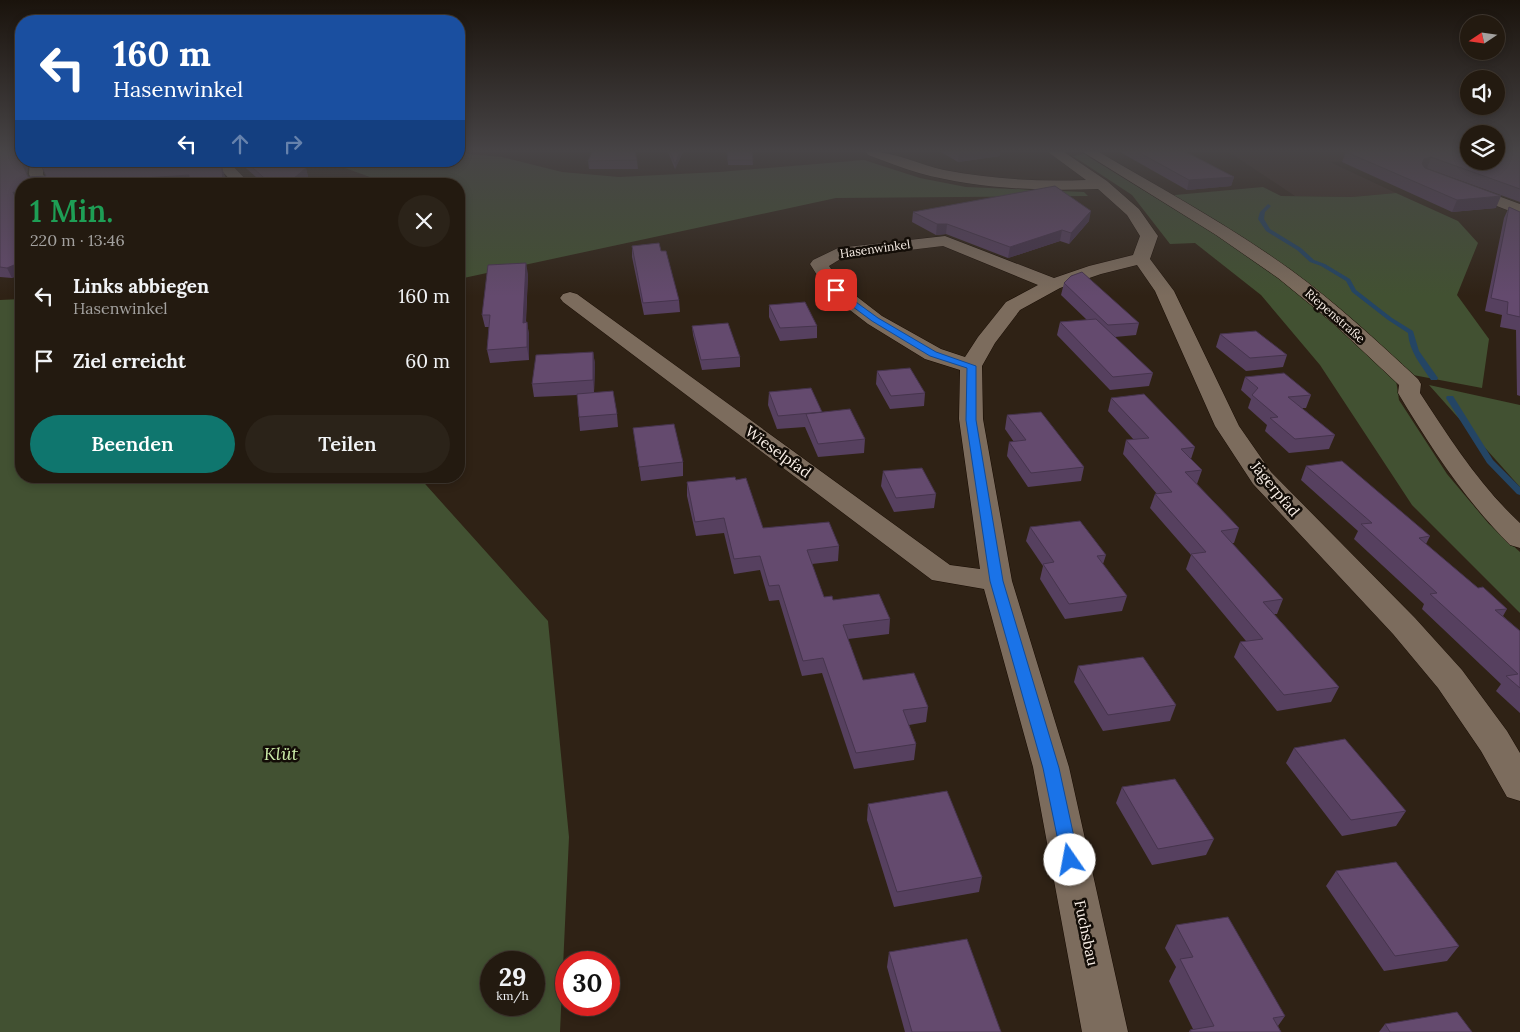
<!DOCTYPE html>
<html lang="de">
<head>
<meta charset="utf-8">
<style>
  :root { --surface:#231a10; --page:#2b2319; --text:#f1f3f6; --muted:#a3a19f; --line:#403830; --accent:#0f766e }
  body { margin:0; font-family:Lora,serif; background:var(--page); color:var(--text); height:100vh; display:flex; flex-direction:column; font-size:19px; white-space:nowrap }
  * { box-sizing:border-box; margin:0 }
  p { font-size:16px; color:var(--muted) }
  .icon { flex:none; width:28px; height:28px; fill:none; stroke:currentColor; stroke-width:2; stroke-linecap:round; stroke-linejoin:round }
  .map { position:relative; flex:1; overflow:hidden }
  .sheet { position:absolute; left:15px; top:178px; width:450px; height:305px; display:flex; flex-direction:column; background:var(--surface); border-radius:20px; box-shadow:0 2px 8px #0003,0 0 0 1px var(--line) }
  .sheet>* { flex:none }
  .top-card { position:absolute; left:15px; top:15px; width:450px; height:152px; border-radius:20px; box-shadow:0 2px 8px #0003,0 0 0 1px var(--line); background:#1a4fa0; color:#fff; overflow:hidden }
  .needle { width:32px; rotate:257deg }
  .controls { position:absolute; left:1460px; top:15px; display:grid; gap:10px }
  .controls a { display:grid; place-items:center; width:45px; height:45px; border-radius:50%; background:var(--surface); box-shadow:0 2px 8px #0003,0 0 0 1px var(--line); font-size:25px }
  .speed { position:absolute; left:480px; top:951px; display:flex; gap:10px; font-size:25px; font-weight:700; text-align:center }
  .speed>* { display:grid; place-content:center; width:65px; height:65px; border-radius:50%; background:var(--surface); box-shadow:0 2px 8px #0003,0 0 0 1px var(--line); line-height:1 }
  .speed small { font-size:12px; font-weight:400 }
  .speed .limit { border:8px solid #d22; background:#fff; color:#111 }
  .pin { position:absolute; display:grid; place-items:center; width:42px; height:42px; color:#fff; margin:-21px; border-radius:10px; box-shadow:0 2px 8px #0006 }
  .me { position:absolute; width:55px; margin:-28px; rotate:348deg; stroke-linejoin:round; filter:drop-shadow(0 0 4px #0008) }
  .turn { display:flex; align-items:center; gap:18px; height:105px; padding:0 15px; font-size:22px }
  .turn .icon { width:65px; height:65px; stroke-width:2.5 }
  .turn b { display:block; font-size:35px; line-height:42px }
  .lanes { display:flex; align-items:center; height:48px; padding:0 15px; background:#0003; justify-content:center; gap:25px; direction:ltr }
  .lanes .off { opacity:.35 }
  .round { display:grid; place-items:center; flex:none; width:52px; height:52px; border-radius:26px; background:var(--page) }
  .headline { display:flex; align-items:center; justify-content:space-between; height:85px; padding:0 15px }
  h1 { font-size:30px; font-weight:600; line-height:38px; color:#1e9e55 }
  .action { display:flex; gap:10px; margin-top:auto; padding:10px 15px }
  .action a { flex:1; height:58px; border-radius:30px; background:var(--accent); color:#fff; font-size:20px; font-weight:600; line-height:58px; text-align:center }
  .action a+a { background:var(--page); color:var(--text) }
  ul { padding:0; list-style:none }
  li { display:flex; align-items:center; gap:15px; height:65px; padding:0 15px }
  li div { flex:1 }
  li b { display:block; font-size:19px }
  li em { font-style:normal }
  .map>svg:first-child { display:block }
  .education { fill:#3c2c22 }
  .green { fill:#425132; fill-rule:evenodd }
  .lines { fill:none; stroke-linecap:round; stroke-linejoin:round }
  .stream { fill:#244564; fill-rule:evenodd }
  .minor-casing { stroke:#170b02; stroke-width:1 }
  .minor { fill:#7c6c5d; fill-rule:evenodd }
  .wall { fill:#56405f }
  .shaded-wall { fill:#46344d }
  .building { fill:#644a6e; stroke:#46344d }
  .route { fill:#1a73e8; stroke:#114b97 }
  .labels { text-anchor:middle; stroke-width:5; stroke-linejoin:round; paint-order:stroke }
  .far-street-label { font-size:12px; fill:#f9efe7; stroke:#130d07 }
  .street-label { font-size:15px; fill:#f9efe7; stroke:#130d07 }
  .near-park-label { font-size:18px; font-style:italic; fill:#caeba8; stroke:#130d07 }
</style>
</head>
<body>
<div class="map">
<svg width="1520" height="1032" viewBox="0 0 1520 1032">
  <rect width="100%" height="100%" fill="#2f2215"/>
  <path class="education" d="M1229,152H1386L1391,158L1330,162L1396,193L1352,197L1295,196Z"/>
  <path class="green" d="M459,153L502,157L562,172L619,177L719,172L864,160L920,178L966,187L1084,192L1088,196L836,198L459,279V206L464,201L466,195L459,192V184H389L326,161H459Z
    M1084,154L1248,254L1315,304L1396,380L1399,400L1447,474L1489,524L1520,552V613L1412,505L1320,365L1261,295L1195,243L1170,244L1132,195L1073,156Z
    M1263,187L1281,196L1352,197L1396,193L1458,221L1478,243L1457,295L1489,339L1482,388L1413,375L1324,304L1164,196Z
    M21,299V476H418L548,621L569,837L560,1032H0V300ZM534,962V1005H491V962Z
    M1429,385L1520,405V487Z"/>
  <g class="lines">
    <path class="stream" d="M1268,204L1271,206L1265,212L1264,219L1270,229L1301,248L1314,260L1325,264L1350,279L1356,290L1392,318L1413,331L1419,351L1438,378L1437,380H1431C1421,365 1409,351 1408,333L1388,320L1352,292L1346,281L1321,266L1310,262L1297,250L1266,231L1258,219L1260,212Z
      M1447,396H1453L1493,460L1520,487V495L1517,494L1487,463L1446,398Z"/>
    <defs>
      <path id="minor" d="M866,152C893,150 918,165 944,170C991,179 1039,182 1086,180L1048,152H1064L1107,181L1139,209L1158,236L1150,259L1174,291L1239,426L1271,472L1415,618L1462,670L1507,731L1520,753V801L1507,797L1481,751L1438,688L1393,634L1253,484L1215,426L1155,291L1137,265L1101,274L1060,288L1020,310L995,343L982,366L983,419L1012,581L1069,767L1128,1032H1082L1033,767L984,589L932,580L563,302L560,298L563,294L570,292L577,294L950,565L980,569L959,419L960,370L925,359L868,324L829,294L810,264L813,260L838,248L945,236L1054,278L1089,266L1133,255L1140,236L1127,215L1098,189C1039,191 977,189 919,173C902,168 885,161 868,155ZM943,246L1038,285L1006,302L978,337L965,357L941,349L882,316L843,286L829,266L842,258Z
        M1083,152H1099C1164,190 1230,226 1291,270C1336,303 1377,341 1418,379L1421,384L1420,393C1450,439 1480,486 1520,523V548L1510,545C1465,500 1431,448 1398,393L1399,385L1333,323L1278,278L1216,235Z
        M30,161H44L43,174L48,184H33L29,174Z
        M213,161H228L250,184H234Z
        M1463,183L1520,204V215L1458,191L1455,188L1458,185Z"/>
    </defs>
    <use href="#minor" class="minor-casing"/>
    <use href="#minor" class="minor"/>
  </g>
  <path class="wall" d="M0,152L27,174L28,177L222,168L225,177V184H21L17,202L21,211V274L12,278L0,277Z
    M668,152H683L675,169Z
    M727,152H752L753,165H728Z
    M941,152H1000V156L958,162Z
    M1120,152H1186L1234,177L1231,186L1187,190Z
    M1346,152H1520V202L1426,168L1496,208L1452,212L1342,162Z
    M637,160L638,169H589L588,161Z
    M238,161H298L306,168L308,177L300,184H264Z
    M1509,207L1520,212V396L1517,395L1516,330L1500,327L1502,315L1485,311L1504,218Z
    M913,212L1089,221L1069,244L1060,241L1008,258L946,234L936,235L912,222Z
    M632,246L661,251L679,300L680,312L644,315L632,257Z
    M528,274L526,322H527L529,335V360L490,363L487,350L489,327H485L482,315Z
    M1064,283L1139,323L1136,335L1115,337L1153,373L1149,386L1110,390L1057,335L1060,322L1087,320L1061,295Z
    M769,305L817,326V338L780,341L769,317Z
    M692,326L740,357V367L702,370L693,335Z
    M1220,334L1287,355L1283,367L1246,371L1216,347Z
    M593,352L595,364L594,392L617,414L618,427L580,431L577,395L534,397L532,384Z
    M877,371L925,393L924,406L890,409L876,384Z
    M1245,377L1311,395L1306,408H1302L1335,435L1329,449L1289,453L1265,431L1267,425L1248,408L1251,399L1241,390Z
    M769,392L822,412L865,439L864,453L818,457L805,427L777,429L768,405Z
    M1111,398L1195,447L1191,459L1202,470L1197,484L1239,528L1234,543H1232L1283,599L1277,614H1274L1339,687L1331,702L1277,711L1234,657L1240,642L1246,641L1186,569L1191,555L1150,508L1155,494H1157L1123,454L1126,440H1134L1108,411Z
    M1007,415L1084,467L1081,481L1028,487L1007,456L1009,442H1014L1005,429Z
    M633,428L683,462V476L641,481Z
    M1306,466L1430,536L1426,544L1478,588L1507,609L1503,616L1520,631V713L1496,691L1501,684L1422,609L1424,604L1354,539L1358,531L1301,480Z
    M883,471L936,494L934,508L894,512L881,486Z
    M687,482L763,528L839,546L838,561L812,564L824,597L890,619L889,634L848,639L863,680L928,707L926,722L909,725L916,744L914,760L854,769L822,673L802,676L779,600L769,601L760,570L734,574L724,533L696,536L687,496Z
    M1030,527L1106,555L1103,564L1127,596L1122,611L1065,619L1040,579L1043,566L1026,541Z
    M1078,666L1176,705L1170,721L1103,731L1074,682Z
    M1294,748L1406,811L1396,826L1342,836L1286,763Z
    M1122,787L1214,839L1206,855L1152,865L1116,803Z
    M868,804L982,877L979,892L894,907L867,820Z
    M1336,871L1459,946L1447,961L1384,971L1326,886Z
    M1176,925L1285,1016L1278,1026L1281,1032H1189L1190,1030L1193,1029L1169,981L1176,967L1165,948Z
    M889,952L1001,1032H905L887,967Z
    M1385,1024L1472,1032H1379Z"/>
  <path class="shaded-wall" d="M680,152H683L675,169V164Z
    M959,152H1000V156L958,162Z
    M1431,157L1427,168L1419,170L1424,159Z
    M24,161H29L27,174L23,165Z
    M222,168L225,177V184H223Z
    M306,168L308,177L300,184H287Z
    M189,175L192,184H131L129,179Z
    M1234,177L1231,186L1187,190L1189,180Z
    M13,192H21V201L17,202Z
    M1501,196L1496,208L1452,212L1457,200Z
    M1091,211L1089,221L1069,244L1071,233Z
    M937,224H947L946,234L936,235Z
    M1062,230L1060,241L1008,258L1010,247Z
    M21,262V274L12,278L7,268Z
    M526,263L528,274L525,335L523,323Z
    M527,322L529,335V360L527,347Z
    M593,352L595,364L594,393L593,380Z"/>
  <path class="building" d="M0,152H21V161H24L23,165L28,177L46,176L41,165V161H216L222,168L223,184H189V175L129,179L131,184H21V192H13L21,211V262L7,268L0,267Z
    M592,152H635L637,160L588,161Z
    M670,152H680L675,164Z
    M727,152H752L753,160H728Z
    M1138,152H1186L1234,177L1189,180Z
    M1346,152H1469V161H1496V152H1520V189L1431,157L1424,159L1422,164L1425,168L1501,196L1457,200Z
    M245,161H298L306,168L287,184H271Z
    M338,180L344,184H317Z
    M1055,186L1091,211L1071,233L1062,230L1010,247L947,224H937L913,212Z
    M1509,207L1520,212V317L1507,314L1508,302L1491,298Z
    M659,243L661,251H666L679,300L643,303L632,246Z
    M526,263L523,323L527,322V347L487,350L490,315H482L488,265Z
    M1082,272L1139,323L1108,325L1064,283L1071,276Z
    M805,302L817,326L780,328L769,305Z
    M1096,319L1153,373L1113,377L1060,322Z
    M728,323L740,357L701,360L692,326Z
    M1256,331L1287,355L1250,358L1220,334Z
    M593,352V380L532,384L536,355Z
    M910,368L925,393L891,396L877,371Z
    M1284,373L1311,395L1288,397L1335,435L1295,439L1270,418L1278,417L1252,395L1258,388L1245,377Z
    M811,388L822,412L778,416L769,392Z
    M613,391L617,414L579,417L577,394Z
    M1144,394L1195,447L1181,449L1202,470L1185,472L1239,528L1221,531L1283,599L1263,602L1339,687L1284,695L1240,642L1263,639L1191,554L1206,552L1155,494L1172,492L1126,440L1149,438L1111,398Z
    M850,409L865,439L818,444L806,414Z
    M1041,412L1084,467L1031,473L1009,442L1026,440L1007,415Z
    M674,424L683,462L639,467L633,428Z
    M1342,461L1430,536L1419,538L1478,588L1483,587L1507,609L1495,610L1520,631V688L1506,676L1518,674L1430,594L1437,593L1361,524L1372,523L1306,466Z
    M922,468L936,494L896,498L883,471Z
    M735,477L736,480L746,478L763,528L829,522L839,546L807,550L824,597L832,596L833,600L879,594L890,619L843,625L863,680L914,673L928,707L903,710L916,744L856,753L823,658L803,661L779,585L769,586L760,556L734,559L724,518L695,522L687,482Z
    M1080,521L1106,555L1097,556L1127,596L1069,604L1043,564L1054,562L1030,527Z
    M1143,657L1176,705L1108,715L1078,666Z
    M1345,739L1406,811L1351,820L1294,748Z
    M1175,779L1214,839L1158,849L1122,787Z
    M947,791L982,877L897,892L868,804Z
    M1396,862L1459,946L1395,956L1336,871Z
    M1228,917L1285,1016L1273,1018L1281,1032H1191L1190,1030L1214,1026L1180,959L1193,957L1176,925Z
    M967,939L1001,1032H912L889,952Z
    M1457,1012L1472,1032H1390L1385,1024Z"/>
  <linearGradient id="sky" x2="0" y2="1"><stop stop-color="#1a130c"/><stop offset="0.51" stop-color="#474446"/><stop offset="1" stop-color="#474446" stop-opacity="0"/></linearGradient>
  <rect width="1520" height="296" fill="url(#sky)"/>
  <path class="route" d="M833,289H838L878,318L936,352L976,366V420L1003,581L1059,768L1079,860L1076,865L1070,867L1065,865L1062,860L1043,768L990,581L966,420L967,368L930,356L872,321L833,292Z"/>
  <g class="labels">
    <g class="far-street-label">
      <text transform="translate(875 249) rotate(-8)" y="4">Hasenwinkel</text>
      <text transform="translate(1335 316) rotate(41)" y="4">Riepenstraße</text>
    </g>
    <g class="street-label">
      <text transform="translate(778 452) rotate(36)" y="5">Wieselpfad</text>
      <text transform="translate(1275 489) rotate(50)" y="5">Jägerpfad</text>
      <text transform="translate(1086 933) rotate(78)" y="5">Fuchsbau</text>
    </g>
    <g class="near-park-label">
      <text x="281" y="760">Klüt</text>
    </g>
  </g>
</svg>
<div class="controls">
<a><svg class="needle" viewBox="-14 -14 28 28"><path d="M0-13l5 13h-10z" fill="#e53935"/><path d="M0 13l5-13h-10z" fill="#a3a19f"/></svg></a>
<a><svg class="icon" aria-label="sound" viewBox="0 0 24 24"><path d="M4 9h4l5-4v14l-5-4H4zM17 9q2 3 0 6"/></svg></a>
<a><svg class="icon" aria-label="layers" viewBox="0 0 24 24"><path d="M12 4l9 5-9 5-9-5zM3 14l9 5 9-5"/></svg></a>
</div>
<div class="speed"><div>29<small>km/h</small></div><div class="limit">30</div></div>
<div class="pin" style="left:836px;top:290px;background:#d93025"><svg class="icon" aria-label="arrive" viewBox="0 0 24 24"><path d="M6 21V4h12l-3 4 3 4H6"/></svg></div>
<svg class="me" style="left:1070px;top:860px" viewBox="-20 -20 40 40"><circle r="19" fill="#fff"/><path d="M0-13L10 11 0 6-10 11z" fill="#1a73e8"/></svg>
<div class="top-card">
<div class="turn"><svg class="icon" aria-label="left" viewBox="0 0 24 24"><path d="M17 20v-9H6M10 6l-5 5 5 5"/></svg><div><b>160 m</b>Hasenwinkel</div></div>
<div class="lanes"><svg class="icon" aria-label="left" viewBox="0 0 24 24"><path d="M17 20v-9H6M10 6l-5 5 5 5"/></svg><svg class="icon off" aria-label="ahead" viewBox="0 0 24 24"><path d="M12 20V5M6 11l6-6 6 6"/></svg><svg class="icon off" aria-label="right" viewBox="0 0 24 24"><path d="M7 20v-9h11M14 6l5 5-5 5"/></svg></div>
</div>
<section class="sheet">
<div class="headline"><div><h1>1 Min.</h1><p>220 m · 13:46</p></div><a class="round"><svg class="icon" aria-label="close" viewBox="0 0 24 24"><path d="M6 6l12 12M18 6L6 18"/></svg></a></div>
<ul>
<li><svg class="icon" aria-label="left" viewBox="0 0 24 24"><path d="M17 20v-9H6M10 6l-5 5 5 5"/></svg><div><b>Links abbiegen</b><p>Hasenwinkel</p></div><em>160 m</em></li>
<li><svg class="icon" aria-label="arrive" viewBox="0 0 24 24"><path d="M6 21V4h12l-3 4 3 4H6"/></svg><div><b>Ziel erreicht</b></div><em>60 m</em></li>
</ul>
<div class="action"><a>Beenden</a><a>Teilen</a></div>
</section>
</div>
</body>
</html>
